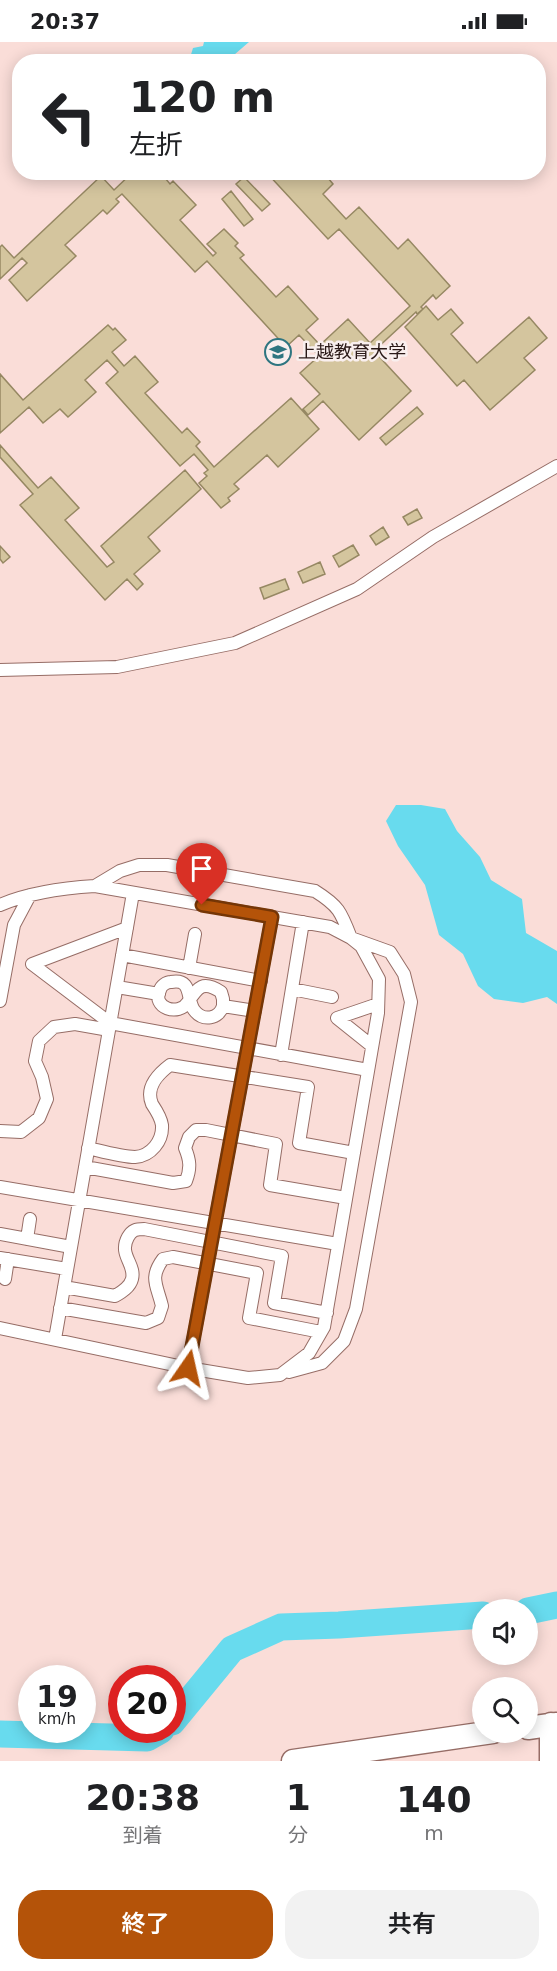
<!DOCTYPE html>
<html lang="ja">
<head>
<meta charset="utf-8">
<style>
  :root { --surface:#fff; --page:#f2f2f2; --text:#202124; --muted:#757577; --accent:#b45309 }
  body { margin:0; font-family:"DejaVu Sans","Noto Sans JP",sans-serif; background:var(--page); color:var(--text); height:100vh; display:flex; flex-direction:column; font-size:22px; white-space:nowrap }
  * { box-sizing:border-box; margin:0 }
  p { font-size:20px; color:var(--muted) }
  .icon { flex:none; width:33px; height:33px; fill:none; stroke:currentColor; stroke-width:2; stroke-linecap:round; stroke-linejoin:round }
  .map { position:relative; height:1719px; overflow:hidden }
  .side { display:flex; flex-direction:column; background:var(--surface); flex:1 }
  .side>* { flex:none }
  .guide { position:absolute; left:12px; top:12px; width:534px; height:126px; border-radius:24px; box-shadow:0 3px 15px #0003; background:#fff; color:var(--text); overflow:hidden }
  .tools { position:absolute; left:472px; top:1557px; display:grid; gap:12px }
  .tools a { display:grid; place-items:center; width:66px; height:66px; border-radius:50%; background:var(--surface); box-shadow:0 3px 15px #0003; font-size:30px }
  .speed { position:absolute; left:18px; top:1623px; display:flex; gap:12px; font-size:30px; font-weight:700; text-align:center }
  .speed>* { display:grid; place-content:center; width:78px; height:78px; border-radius:50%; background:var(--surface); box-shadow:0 3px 15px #0003; line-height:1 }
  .speed small { font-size:15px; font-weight:400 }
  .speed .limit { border:9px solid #d22; background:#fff; color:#111 }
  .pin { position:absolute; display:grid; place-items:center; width:51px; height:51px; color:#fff; margin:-62px -26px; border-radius:50% 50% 50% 0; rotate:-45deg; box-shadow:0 0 6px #0007 }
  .pin .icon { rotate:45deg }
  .me { position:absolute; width:66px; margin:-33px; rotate:11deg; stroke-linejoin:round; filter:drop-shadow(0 0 4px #0008) }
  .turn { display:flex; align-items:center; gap:21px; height:126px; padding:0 18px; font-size:27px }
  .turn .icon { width:78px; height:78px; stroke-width:2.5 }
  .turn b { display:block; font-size:42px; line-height:51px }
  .eta { display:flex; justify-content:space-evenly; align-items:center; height:102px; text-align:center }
  .eta b { font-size:36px; font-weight:600; line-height:42px }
  .button { display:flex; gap:12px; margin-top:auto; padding:12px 18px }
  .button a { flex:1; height:69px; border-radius:24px; background:var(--accent); color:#fff; font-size:24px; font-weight:600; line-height:69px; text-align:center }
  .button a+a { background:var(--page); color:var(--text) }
  .status { display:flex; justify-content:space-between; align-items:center; height:42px; padding:0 30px; background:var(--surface); direction:ltr }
  .status svg { height:16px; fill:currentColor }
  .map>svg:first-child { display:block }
  .water { fill:#68dbee }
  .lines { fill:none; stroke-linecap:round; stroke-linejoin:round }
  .canal { stroke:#68dbee; stroke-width:27 }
  .building { fill:#d4c59e; stroke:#968863; stroke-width:1.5 }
  .lane-casing { stroke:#966d66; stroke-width:14 }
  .street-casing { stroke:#966d66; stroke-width:25 }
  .lane { stroke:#fff; stroke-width:12 }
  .street { stroke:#fff; stroke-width:22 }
  .route-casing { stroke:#753606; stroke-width:15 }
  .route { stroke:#b45309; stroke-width:10 }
  .labels { text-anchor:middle; stroke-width:5; stroke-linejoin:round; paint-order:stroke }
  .poi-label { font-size:18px; fill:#291816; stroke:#f9efee; text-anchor:start }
</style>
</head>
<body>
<div class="status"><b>20:37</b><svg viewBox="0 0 49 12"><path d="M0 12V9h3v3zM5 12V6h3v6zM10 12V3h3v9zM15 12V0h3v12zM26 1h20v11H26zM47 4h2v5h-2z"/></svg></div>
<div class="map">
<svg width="557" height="1719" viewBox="0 0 557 1719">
  <rect width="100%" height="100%" fill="#faddd8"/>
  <path class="water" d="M204,0H249L227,19H189L193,6L203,4Z
    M396,763H421L445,767L457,789L480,815L491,838L522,857L526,891L557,909V962L547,955L523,961L494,957L478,944L463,912L439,893L425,843L398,804L386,779Z"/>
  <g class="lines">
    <path class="canal" d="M528,1569L557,1563
      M172,1680L232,1607L281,1585L339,1583L483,1573
      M0,1692L147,1696L161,1688"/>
  </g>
  <path class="building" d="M133,130H160L170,142L173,139L196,163L180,178L213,214L216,211L207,202L224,187L238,201L235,204L244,213L240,216L276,255L288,244L318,277L306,288L320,303L348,277L370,301L410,264L339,187L328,197L266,130H323L333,142L323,152L346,177L359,165L398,207L408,197L450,244L436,257L433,253L421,265L423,267L417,272L416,270L374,309L411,349L359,398L323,359L308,373L303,367L320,352L300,331L319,314L299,293L286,305L207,219L195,230L122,152L116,157L119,160L107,172L103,168L65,203L76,214L27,259L9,238L27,221L22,216L0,237V205L2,203L14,216L101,134L114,148Z
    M244,135L270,162L262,169L236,142Z
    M231,149L253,177L244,184L222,157Z
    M426,264L438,278L451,267L463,281L451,292L477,321L529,275L547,296L524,316L535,328L490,368L464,338L457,344L405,285Z
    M108,283L113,288L115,286L126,298L112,310L124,324L135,314L158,340L145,351L182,391L187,386L200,400L196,404L214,425L291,356L319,387L278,425L267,413L234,442L239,447L228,456L230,459L221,466L199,441L207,434L204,431L208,428L194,412L180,424L106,341L118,330L107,318L85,338L96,350L68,375L60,367L43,381L29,365L0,391V332L23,358Z
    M417,365L423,372L386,403L380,396Z
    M0,403L38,446L51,435L79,466L65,478L107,525L114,520L101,504L185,428L201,447L148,495L160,509L134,532L143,542L137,548L127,537L105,558L20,463L33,452L0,415Z
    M417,467L422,476L408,483L403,475Z
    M383,485L389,495L376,503L370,494Z
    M353,503L359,513L339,525L333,514Z
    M0,504L10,515L3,521L0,517Z
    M320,520L325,532L303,541L298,530Z
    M285,537L289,547L264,557L260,546Z"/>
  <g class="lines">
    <defs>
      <path id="lane" d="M0,628L117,625L235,601L357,547L433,495L557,424
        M95,844L120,829L139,823H167L315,849C339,864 341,870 351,896L390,910L404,932L411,960L356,1267L344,1299L322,1321L289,1330
        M0,863C30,850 63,846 95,844L330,885L351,896L361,904L379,937L378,971L324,1285L309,1311L280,1333L248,1336L188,1326L0,1286
        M127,886L32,922L110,981L368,1028
        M122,913L261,939
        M189,926L195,892
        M117,945L159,952
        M292,947L332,955
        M0,959L14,883L30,853
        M223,964V957L221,950C203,938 198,945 188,960C179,975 151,966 160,948C161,944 166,940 171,940C193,936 186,957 194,968C203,980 219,977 223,964L255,969
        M372,1004L337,976L378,962
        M281,1013L303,880
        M0,1089L21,1090L39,1076L47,1057L42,1035L35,1019L39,999L54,985L75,982L109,988
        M88,1106C101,1109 122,1115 135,1115C151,1114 163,1099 162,1083C161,1076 156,1068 152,1062C145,1045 158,1032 170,1023L308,1045L299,1101L354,1111
        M85,1125L173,1141L186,1139C191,1126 190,1118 185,1106L189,1095L196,1088H206L276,1102L270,1143L346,1156
        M0,1145L338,1202
        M0,1192L71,1205
        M27,1197L30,1177
        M0,1216L67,1227
        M5,1237L8,1217
        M64,1245L115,1254C122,1250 130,1245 132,1237C136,1222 118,1213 128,1195C132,1188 136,1187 144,1187L282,1214L274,1261L327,1271
        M60,1266L146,1281L158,1276L162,1264C157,1243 149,1236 163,1217L173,1215L257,1231L249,1276L321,1290
        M55,1297L133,851
        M188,1326L272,875"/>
      <path id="street" d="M551,1682V1719
        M528,1686L557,1682
        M293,1719L493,1690"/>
    </defs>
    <use href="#lane" class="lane-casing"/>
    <use href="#street" class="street-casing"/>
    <use href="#lane" class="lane"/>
    <use href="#street" class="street"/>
  </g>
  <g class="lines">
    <defs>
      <path id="route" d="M188,1326L272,875L202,863"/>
    </defs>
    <use href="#route" class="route-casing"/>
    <use href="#route" class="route"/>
  </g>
  <defs>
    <symbol id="university-ring" viewBox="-11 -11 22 22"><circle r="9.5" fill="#f9efee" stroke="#2e7580" stroke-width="1.5"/><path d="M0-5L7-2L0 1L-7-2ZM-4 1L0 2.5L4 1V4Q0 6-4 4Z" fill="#2e7580"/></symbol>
  </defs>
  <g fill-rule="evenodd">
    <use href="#university-ring" x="263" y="295" width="30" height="30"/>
  </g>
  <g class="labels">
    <g class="poi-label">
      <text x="298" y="316">上越教育大学</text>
    </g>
  </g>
</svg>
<div class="tools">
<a><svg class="icon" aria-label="sound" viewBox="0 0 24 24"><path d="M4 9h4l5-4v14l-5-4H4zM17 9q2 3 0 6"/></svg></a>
<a><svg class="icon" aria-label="search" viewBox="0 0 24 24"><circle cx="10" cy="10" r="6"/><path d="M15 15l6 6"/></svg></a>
</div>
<div class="speed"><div>19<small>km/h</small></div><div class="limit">20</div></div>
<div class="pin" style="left:202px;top:863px;background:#d93025"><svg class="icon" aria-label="arrive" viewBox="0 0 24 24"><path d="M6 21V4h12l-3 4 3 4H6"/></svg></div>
<svg class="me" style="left:188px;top:1326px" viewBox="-20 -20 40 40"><path d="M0-17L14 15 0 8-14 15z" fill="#b45309" stroke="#fff" stroke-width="4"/></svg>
<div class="guide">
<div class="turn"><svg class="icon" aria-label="left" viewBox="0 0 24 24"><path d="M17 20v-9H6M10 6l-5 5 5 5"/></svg><div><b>120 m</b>左折</div></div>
</div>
</div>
<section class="side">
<div class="eta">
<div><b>20:38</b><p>到着</p></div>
<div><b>1</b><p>分</p></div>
<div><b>140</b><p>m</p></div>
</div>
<div class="button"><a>終了</a><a>共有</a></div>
</section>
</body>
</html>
